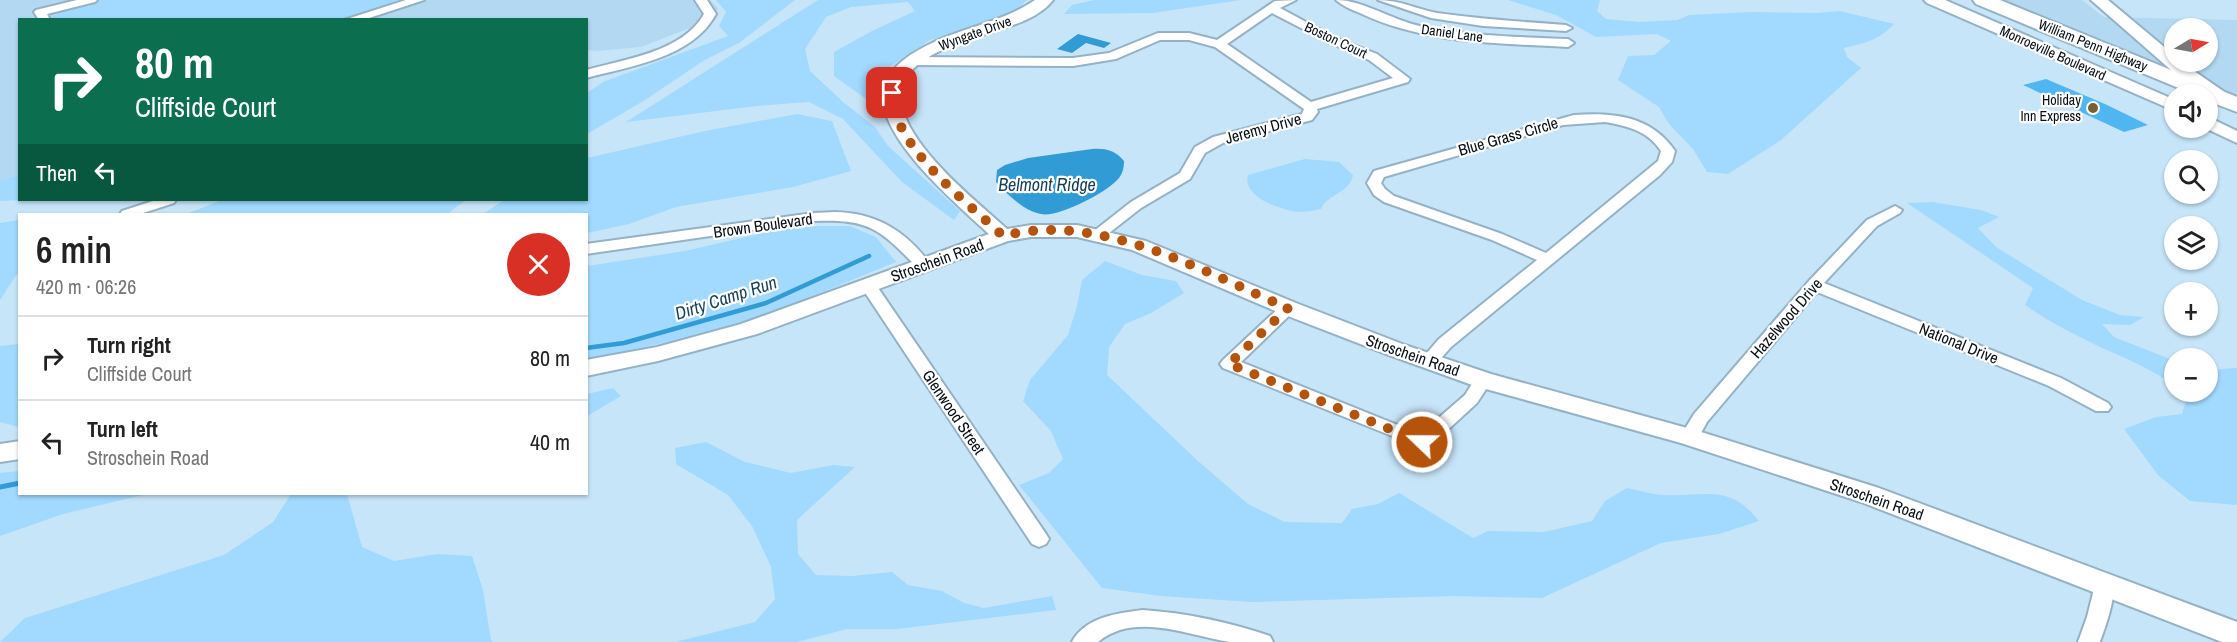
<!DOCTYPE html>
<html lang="en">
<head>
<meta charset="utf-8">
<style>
  :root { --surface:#fff; --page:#f2f2f2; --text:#222; --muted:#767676; --line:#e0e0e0 }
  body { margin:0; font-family:"Archivo Narrow",sans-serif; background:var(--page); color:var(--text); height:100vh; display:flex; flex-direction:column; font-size:22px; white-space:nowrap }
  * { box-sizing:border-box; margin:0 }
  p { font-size:20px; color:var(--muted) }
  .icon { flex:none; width:33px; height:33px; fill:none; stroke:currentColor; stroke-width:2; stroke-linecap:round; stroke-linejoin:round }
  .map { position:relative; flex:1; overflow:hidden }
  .sheet { position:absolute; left:18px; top:213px; width:570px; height:282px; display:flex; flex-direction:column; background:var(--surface); border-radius:0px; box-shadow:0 2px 4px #0004 }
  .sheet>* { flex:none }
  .hud { position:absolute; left:18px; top:18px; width:570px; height:183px; border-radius:0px; box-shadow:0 2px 4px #0004; background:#0b6e4f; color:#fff; overflow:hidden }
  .needle { width:39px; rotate:80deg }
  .controls { position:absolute; left:2164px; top:18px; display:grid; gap:12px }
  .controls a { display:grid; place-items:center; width:54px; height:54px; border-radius:50%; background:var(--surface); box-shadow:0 2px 4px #0004; font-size:30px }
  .pin { position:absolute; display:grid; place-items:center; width:51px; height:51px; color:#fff; margin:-26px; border-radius:12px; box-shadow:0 3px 9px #0006 }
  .me { position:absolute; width:66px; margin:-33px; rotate:292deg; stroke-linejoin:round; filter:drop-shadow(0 0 4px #0008) }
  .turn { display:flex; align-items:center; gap:21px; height:126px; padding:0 18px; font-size:27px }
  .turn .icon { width:78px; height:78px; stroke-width:2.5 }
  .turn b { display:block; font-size:42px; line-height:51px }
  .then { display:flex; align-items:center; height:57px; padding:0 18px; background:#0003; gap:12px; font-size:22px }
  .round { display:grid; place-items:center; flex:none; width:63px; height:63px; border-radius:32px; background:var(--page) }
  .overview { display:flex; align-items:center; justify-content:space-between; height:102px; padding:0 18px }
  h1 { font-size:36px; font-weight:600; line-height:45px }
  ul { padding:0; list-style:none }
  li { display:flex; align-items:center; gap:18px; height:84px; padding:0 18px; border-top:2px solid var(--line) }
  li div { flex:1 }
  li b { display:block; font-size:22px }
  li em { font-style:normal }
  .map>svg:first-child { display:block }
  .built { fill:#b3d9f2; fill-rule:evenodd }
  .green { fill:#a2d9fe }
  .water { fill:#309bd5 }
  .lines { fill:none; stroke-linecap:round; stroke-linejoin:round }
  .stream-far1 { stroke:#309bd5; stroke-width:4.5 }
  .stream { stroke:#309bd5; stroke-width:5 }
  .building { fill:#50b6f1 }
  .street-casing { stroke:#95b2c5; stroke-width:4 }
  .secondary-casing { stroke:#95b2c5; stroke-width:4 }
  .highway-casing { stroke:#95b2c5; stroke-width:4 }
  .street { fill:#fff; fill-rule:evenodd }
  .secondary { fill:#fff; fill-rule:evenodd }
  .highway { fill:#fff; fill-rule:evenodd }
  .route { stroke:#b45309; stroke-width:10; stroke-dasharray:0 18 }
  .poi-dot { fill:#756230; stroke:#fff; stroke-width:2 }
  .labels { text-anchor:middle; stroke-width:4.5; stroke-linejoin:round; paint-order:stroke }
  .far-street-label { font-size:14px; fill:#050e15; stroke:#fff }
  .far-poi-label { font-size:14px; fill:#050e15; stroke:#fff; text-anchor:end }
  .street-label { font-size:16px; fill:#050e15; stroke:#fff }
  .water-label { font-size:18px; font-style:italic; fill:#143f57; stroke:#fff }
</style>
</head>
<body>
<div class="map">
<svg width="2237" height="642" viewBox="0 0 2237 642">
  <rect width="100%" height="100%" fill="#c7e5f9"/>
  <path class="built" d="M0,0H710L718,8L709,29L690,28L641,47L597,51L587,50L586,20H20L19,175L0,180Z
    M1997,0H2082L2104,17L2237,20V99ZM2175,28H2208V62H2175Z"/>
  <path class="green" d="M98,0H409L339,19H52C61,6 83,4 98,0Z
    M716,0H795L739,43L703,61L645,100L587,134V93L603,82L728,36L719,26L726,12Z
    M818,0H1027L1016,10L991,24L930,40L891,66L877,102L869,101L834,76V52L872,31L915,11L908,2L851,7L826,17L805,49L810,71L843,102L875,127L888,146L960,211L954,220L902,182L843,119L809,102L757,106L626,122Z
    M1094,0H1241L1153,13L1064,14L1072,5Z
    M1508,0H1600L1597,11L1606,19L1639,22L1677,20L1689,15L1752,12L1817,13L1840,11L1894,24C1879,40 1865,43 1844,48L1847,57L1861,68L1781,140L1728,174L1707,172L1693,149L1669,124L1659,107L1618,80L1628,56L1654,55L1671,41L1657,34L1596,37L1556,15Z
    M797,114L832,121L851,171L793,187L676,207L629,224L587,233L586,214H483L504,200H586L587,158L705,131Z
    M1305,159L1339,162L1353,175C1350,193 1327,194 1321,209C1312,211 1302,213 1292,211C1276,208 1242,195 1248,175Z
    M19,175L20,200H26L0,201V180Z
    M222,200H466L447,214H186Z
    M1932,202L1981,210L1999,217L1978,228L1996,247L2082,300L2120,315L2144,317L2130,325L2102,324L2114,337L2175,361V387C2153,369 2127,359 2102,348C2075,335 2049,322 2025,305L2033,288L1907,203Z
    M19,220V271L0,300V223Z
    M793,226H850L876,237L896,262L766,315L667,342L587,359V266L685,251Z
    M1105,261L1142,275L1176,281L1184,293L1151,313L1125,324L1109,347L1107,375L1198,461L1248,504L1285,522L1342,523L1352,509L1378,504L1399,493L1473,538L1488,531L1544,532L1592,521L1605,501L1627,488C1639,490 1652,495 1665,495C1706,497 1729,483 1759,521L1719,534L1661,543L1542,598L1454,596L1252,602L1161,596L1102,588L1019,485L1049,473L1063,459L1051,431L1023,401L1030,380L1068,335L1077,306L1082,280Z
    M19,344H20L19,427L0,422V346Z
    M2237,368V505L2190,501L2158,475L2124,429L2156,417L2182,414L2187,397L2180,392H2208V370Z
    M613,388L621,396L587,416V394Z
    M706,442L745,462L791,473L833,465L855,467L797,520L798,554L816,575L852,576L892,572L908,585L942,591L964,603L984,608L1052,596L1056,610L897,629H847L797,642H675L755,622L775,599L771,567L752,526L728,495L676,464L675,448Z
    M19,471L20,494H147L63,514L0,536V473Z
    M291,494H347L362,547L394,561L437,554L472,556L483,590L491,640L493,642H0L25,618L224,555L273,522Z"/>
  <path class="water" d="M1078,34L1111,43L1104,48L1086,43L1072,53L1057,49Z
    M1092,149C1105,148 1115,150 1124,161C1124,167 1123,173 1119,178C1108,192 1058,218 1041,214C1024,211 1007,194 996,182L997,170L1005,165L1028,158Z"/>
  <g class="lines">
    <path class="stream-far1" d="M586,348L624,343L766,303L869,256"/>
    <path class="stream" d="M0,487L20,483"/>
  </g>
  <path class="building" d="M2046,79L2105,104L2148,125L2124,132L2023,85Z"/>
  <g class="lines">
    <defs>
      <path id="street" d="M77,0H97L95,2L47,14L50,20H39L34,12L36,10Z
        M406,0H424L363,20H344Z
        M695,0H707L716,14C692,58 631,66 586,78V70C625,59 683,52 704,14Z
        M1296,0L1280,8L1336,38L1377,54L1410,79L1408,82L1317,109L1318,112L1312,120L1223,143L1205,153L1190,179L1141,208L1104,237L1099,239L1091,234L1094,231L1131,202L1180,173L1195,147L1213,137L1302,114L1304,109L1215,47L1189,40H1160L1116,59L1073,66L913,65L907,61L913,57L1073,58L1109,53L1158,33H1189L1217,40L1275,1ZM1272,13L1328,42L1369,60L1393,78L1311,102L1227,44Z
        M1336,0C1363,0 1392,20 1420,26C1469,36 1519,37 1568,39L1574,43L1568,47C1498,43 1425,44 1360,13C1352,10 1343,6 1336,0Z
        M1378,0C1400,0 1416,9 1437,13C1480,19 1523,22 1566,25L1572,28L1566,31L1483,26L1431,18Z
        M1574,115C1614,112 1651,116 1675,151L1672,162L1660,175L1451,347L1435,365H1423L1420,361L1439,339L1537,260L1492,240L1384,202L1374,195L1367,183L1374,171ZM1605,122C1628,126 1648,131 1661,151L1658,161L1546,253L1502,234L1394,196L1385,189L1381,183L1384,177L1563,125Z
        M156,200H176L174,203L140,214H120L122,211Z
        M1895,206L1902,210L1900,213L1877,226L1824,283L2061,378L2108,403L2111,407L2108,411H2096L2049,386L1817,292L1707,422L1696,442L1689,443L1682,442L1680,437L1694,414L1808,282L1867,220Z
        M835,212C877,213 906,231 931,265L928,268H918C879,229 871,219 814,221L586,254V244L814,213Z
        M868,280L874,282L1046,534L1049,539L1046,544L1039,547L1032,544L860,285Z
        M1288,303L1296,308L1294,311L1241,362L1420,434L1465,395L1477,376H1489L1492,380L1477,403L1429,447L1422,448L1223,368L1220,364L1223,360L1282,305Z
        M2104,575L2111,577C2119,592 2105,627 2100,642H2078L2087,617L2097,577Z
        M1143,610C1186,613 1229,622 1270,636L1273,642C1259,642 1244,642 1230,642C1189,636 1135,611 1098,642H1072C1085,617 1118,613 1143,610Z"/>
      <path id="secondary" d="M1035,0H1053C1037,21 1003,28 979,36C955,44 924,54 908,75C873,122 977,201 1007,229L1031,225H1077L1146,241L1296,303L1405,345L1491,374L1698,431L1879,488L2237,622V642H2222L1861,502L1681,443L1475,386L1389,355L1280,313L1132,250L1077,237H1031L1008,241L757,334L658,361L586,376V360L657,347L741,324L989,234C958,205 877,138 883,91C887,68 911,53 930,44C964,27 1003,22 1035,0Z
        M1924,0H1945L2175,100V111L1927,3Z
        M2091,0H2108L2175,56V62H2181L2223,91L2226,95L2223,99H2211L2179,77Z
        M2208,117L2237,131V143L2205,128H2208Z
        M20,441V459L0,462V444Z"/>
      <path id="highway" d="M1973,0H2000L2237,97V112L2208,101V94H2193L1976,4Z"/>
    </defs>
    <use href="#street" class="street-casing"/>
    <use href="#secondary" class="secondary-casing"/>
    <use href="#highway" class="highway-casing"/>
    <use href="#street" class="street"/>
    <use href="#secondary" class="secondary"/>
    <use href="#highway" class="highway"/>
  </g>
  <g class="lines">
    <path class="route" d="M892,93C893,147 966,201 1003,236C1100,211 1201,271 1288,308L1229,364L1422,442"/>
  </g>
  <circle class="poi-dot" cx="2093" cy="108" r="6"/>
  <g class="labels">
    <g class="far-street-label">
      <text transform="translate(975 33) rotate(-20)" y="5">Wyngate Drive</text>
      <text transform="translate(1452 33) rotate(8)" y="5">Daniel Lane</text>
      <text transform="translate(1336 40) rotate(25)" y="5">Boston Court</text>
      <text transform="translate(2093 45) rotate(22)" y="5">William Penn Highway</text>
      <text transform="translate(2053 53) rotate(24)" y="5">Monroeville Boulevard</text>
    </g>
    <g class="far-poi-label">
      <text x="2081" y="105">Holiday<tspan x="2081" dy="16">Inn Express</tspan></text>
    </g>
    <g class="street-label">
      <text transform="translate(1263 128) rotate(-15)" y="6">Jeremy Drive</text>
      <text transform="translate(1508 136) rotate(-16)" y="6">Blue Grass Circle</text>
      <text transform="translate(763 225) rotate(-8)" y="6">Brown Boulevard</text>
      <text transform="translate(937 260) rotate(-20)" y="6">Stroschein Road</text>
      <text transform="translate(1786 318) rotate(-49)" y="6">Hazelwood Drive</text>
      <text transform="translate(1959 343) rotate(22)" y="6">National Drive</text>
      <text transform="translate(1413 355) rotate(19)" y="6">Stroschein Road</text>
      <text transform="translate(954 412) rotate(56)" y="6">Glenwood Street</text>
      <text transform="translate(1877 499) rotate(19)" y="6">Stroschein Road</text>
    </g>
    <g class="water-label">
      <text x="1047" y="191">Belmont Ridge</text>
      <text transform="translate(726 298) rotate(-18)" y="6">Dirty Camp Run</text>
    </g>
  </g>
</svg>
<div class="controls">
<a><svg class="needle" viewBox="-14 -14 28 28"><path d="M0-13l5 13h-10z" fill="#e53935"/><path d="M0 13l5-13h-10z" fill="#767676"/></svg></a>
<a><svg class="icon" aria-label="sound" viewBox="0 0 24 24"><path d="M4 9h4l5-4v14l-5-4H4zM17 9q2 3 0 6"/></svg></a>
<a><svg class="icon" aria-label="search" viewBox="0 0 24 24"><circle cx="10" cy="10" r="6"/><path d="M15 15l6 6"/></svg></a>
<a><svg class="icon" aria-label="layers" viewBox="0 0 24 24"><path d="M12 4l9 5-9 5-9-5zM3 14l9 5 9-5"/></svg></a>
<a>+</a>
<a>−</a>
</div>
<div class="pin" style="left:892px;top:93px;background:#d93025"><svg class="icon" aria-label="arrive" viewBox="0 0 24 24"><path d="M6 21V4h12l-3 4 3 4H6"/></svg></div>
<svg class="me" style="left:1422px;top:442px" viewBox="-20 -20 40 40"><circle r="17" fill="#b45309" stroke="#fff" stroke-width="3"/><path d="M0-11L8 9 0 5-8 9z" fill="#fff"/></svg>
<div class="hud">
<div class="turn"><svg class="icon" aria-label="right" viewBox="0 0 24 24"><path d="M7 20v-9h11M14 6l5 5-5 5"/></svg><div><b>80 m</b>Cliffside Court</div></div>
<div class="then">Then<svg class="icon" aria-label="left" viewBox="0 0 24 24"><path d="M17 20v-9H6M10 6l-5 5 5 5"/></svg></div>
</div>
<section class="sheet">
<div class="overview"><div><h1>6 min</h1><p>420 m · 06:26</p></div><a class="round" style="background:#d93025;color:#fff"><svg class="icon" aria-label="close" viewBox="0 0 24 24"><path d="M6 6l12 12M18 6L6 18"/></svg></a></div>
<ul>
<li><svg class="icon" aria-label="right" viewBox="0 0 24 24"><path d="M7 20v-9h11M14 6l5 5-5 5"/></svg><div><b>Turn right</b><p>Cliffside Court</p></div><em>80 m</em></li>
<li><svg class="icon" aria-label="left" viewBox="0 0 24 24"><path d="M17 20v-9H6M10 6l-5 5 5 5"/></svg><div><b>Turn left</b><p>Stroschein Road</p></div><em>40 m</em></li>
</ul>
</section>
</div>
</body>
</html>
